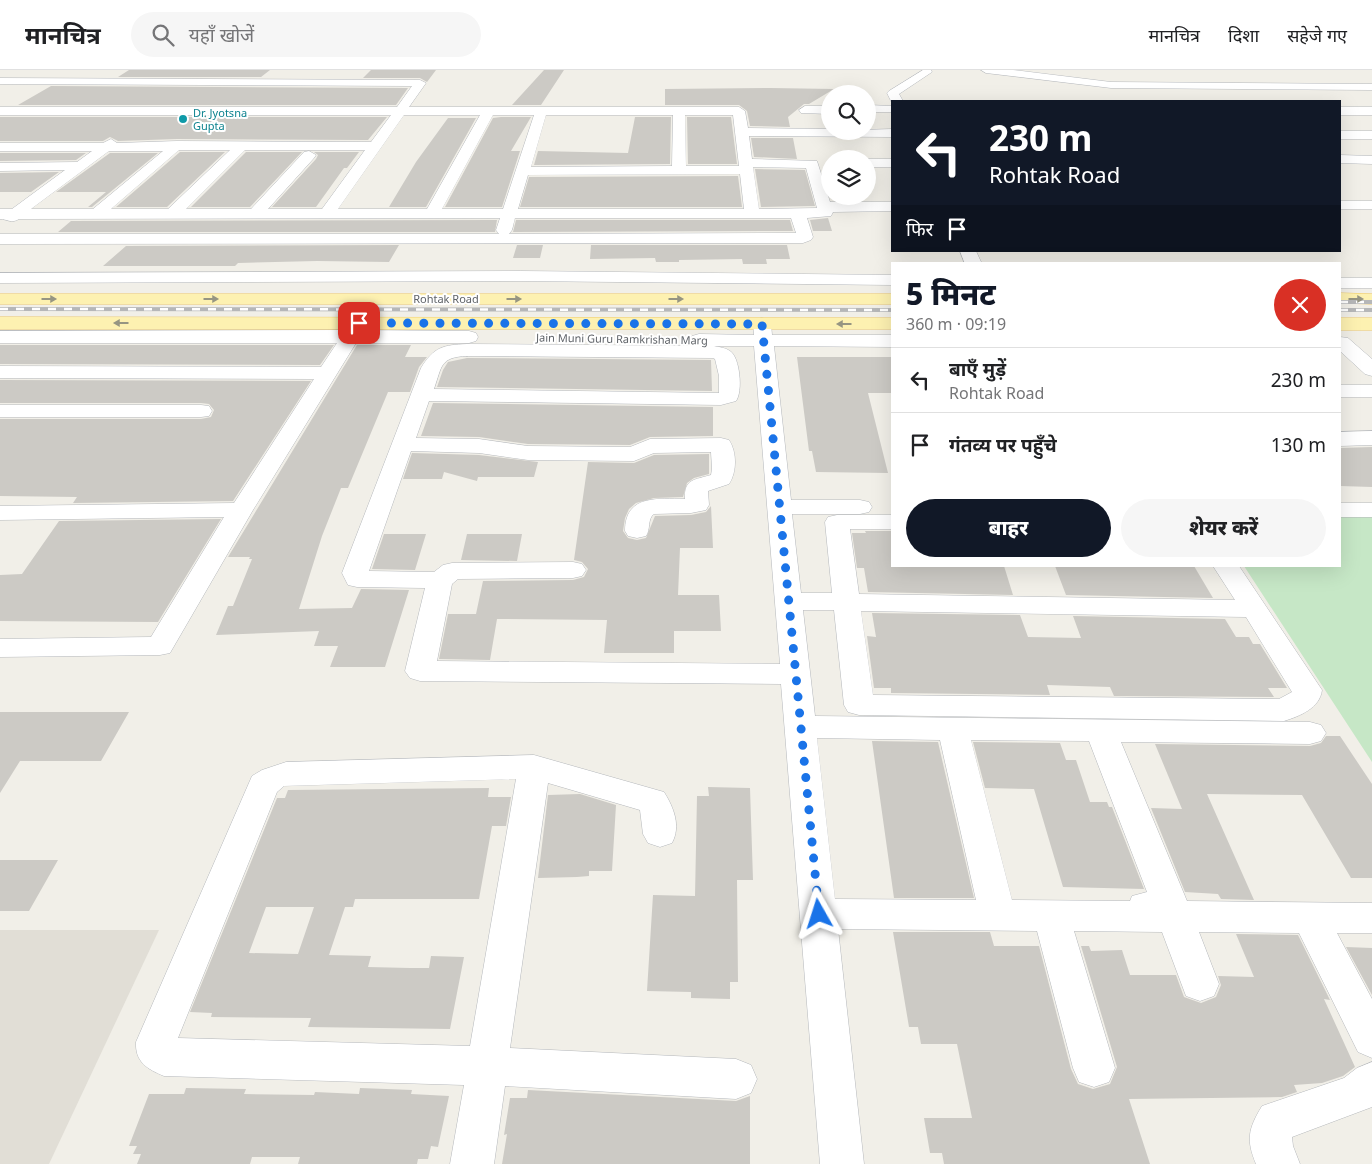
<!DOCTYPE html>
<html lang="hi">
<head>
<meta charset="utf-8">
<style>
  :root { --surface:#fff; --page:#f6f6f6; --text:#202124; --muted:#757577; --line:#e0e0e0; --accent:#111827 }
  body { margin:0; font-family:"Noto Sans","Noto Sans Devanagari",sans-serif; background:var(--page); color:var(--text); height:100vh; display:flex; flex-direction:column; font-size:19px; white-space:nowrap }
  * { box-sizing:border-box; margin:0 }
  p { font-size:16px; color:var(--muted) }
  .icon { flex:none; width:28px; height:28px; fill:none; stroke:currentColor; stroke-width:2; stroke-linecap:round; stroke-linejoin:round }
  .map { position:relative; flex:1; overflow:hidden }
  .drawer { position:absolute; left:891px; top:192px; width:450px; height:305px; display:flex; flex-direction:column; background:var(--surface); border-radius:0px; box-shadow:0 5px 20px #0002 }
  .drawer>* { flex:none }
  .guide { position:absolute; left:891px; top:30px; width:450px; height:152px; border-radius:0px; box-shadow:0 5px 20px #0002; background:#111827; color:#fff; overflow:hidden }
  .buttons { position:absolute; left:821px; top:15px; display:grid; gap:10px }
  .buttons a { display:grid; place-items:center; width:55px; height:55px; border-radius:50%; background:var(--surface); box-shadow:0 5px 20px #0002; font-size:25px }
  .pin { position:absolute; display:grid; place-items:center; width:42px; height:42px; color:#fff; margin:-21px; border-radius:10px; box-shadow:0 2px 8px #0006 }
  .me { position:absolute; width:55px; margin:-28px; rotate:354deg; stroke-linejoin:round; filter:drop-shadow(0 0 4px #0008) }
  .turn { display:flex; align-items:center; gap:18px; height:105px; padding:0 15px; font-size:22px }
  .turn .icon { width:65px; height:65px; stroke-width:2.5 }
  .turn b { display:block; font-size:35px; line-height:42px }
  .then { display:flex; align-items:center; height:48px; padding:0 15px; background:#0003; gap:10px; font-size:19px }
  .round { display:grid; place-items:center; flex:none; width:52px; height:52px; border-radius:26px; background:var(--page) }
  .head { display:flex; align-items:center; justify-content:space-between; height:85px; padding:0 15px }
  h1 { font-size:30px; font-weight:800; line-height:38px; color:var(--accent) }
  .action { display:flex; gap:10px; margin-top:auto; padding:10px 15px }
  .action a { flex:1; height:58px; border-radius:30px; background:var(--accent); color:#fff; font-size:20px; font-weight:800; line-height:58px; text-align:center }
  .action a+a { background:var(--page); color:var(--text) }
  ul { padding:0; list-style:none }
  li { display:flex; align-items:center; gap:15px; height:65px; padding:0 15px; border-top:1px solid var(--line) }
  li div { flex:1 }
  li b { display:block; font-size:19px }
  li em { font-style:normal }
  header { display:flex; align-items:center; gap:30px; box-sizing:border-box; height:70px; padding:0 25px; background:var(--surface); border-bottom:1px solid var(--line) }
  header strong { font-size:24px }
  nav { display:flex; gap:28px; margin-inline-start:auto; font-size:18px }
  .search { width:350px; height:45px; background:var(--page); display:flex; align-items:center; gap:12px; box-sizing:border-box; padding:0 18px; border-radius:28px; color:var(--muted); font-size:19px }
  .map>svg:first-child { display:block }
  .education { fill:#e1ded6 }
  .green { fill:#c6e7c6 }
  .building { fill:#cccac5; fill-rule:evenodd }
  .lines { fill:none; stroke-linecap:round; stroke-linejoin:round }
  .minor-casing { stroke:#b5b8bc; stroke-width:1 }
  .major-casing { stroke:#eec763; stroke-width:1 }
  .minor { fill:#fff; fill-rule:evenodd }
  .major { fill:#fdf1b1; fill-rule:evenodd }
  .rail-casing { stroke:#b6b7b8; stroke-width:4 }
  .rail { stroke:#fff; stroke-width:2.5; stroke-dasharray:8; stroke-linecap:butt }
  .oneway { fill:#969582 }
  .route { stroke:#1a73e8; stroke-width:9; stroke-dasharray:0 16.2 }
  .culture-dot { fill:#0f9aa8; stroke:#fff; stroke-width:2 }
  .labels { text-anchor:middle; stroke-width:4; stroke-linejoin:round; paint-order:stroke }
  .far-culture-label { font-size:11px; fill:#0d838f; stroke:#fff; text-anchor:start }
  .far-street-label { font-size:11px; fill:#5f6368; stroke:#fff }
</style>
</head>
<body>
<header>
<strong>मानचित्र</strong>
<div class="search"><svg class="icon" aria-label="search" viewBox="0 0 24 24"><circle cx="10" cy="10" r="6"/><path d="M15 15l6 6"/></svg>यहाँ खोजें</div>
<nav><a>मानचित्र</a><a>दिशा</a><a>सहेजे गए</a></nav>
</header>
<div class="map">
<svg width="1372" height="1094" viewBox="0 0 1372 1094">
  <rect width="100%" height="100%" fill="#f1efe8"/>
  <path class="education" d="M0,860H159L49,1094H0Z"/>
  <path class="green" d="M1340,440H1372V692L1244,496H1340Z"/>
  <path class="building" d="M129,0H270L261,7H118Z
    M371,0H436L427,12L420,8H363Z
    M544,0H564L541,35H512Z
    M51,16L408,18L396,35H18Z
    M771,18L834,19L809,34H804L788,47L790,57L750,56L747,41L739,35H665V19Z
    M0,47H387L368,70L177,69L118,71L110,67L103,71H0Z
    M501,47H531L511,81H520L502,137H445L493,48Z
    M635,47H671L670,94L534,95L538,81L628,83Z
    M687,47H731L737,94H688Z
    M448,48H476L426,137H389L416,92Z
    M751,68H793L797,89L754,87Z
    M180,82H225L167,137H116Z
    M246,82H302L250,137H191Z
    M314,82H359L347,98H344L316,137H272L316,89L318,85Z
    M0,83H86L76,90L0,91Z
    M110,83H158L92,137H88L106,122H56Z
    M755,99L805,100L815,136L761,137Z
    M59,102L31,122H0V103Z
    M738,106L742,137H520L529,107Z
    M828,148L832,161H813L810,150Z
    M497,150L495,162H58L71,151Z
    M516,150H790L793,161L513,162Z
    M399,175L389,192L317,191L238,193L235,196H103L126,176Z
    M517,175H543L540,188H513Z
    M591,175H787L790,189H766L767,194H743L742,189L679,190V192H656L655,188L590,189Z
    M0,275H334L320,295L0,294Z
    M357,275H411L405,287H427L419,297L410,322H388L348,418H341L322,466L299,539L352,538L361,519L409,520L385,597H330L338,576H314L319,561L216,565L228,536H233L252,489H249L250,487H228Z
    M797,287H892V323H868L888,403L816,402L812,381H809Z
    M467,288L711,290L712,321L437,317L443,300L448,292Z
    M0,310L311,311L233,431L73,433L77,427L0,426V349H201L211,347L214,340L209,334L201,333H0Z
    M433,333L713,337V366L650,367L630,375L528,374L479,367L421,366Z
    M1372,377V417L1340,416V378Z
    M412,383L479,385L538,392L534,407H478L477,411L444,402L442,409H403Z
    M709,384V404L694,408L687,413L683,427L654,428L636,433L629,439L625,448L623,461L628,468L637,470L646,468L655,446L691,445L706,442L711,436L713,478H680L678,525H719L721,561H674V583H604L607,550L497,549L490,590L439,589L448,544H476L483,511L573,510L584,507L588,499L582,492L574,490L588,392L634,393L654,385Z
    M221,449L158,552L0,551V505L22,504L59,451Z
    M865,461H892V496H1004L1013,525L868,522L864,498H857L852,463H866Z
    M384,464H426L415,500L372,499Z
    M467,464H522L517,491L461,490Z
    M1055,496H1194L1213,528L1066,525Z
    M872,543L1020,545L1028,567L1081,568L1073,546L1225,549L1236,567H1249L1253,574H1260L1287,618H1268L1274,627L1114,626L1110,617L1047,615L1050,625L891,623V618H874L867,566L876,567Z
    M0,642H129L101,691H20L0,723Z
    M1326,666H1340L1372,714V808H1351L1302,725L1207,724L1254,830L1221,829L1218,824L1185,822L1151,738L1182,739L1155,674L1310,676L1321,673Z
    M872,671L938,672L974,828H894Z
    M973,672L1060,673L1066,690H1076L1090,732H1107L1109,737H1112L1144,819L1063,817L1034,719L985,718Z
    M708,717L750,718L753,810H737L738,912H730V929L691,928V922L647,921L653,825L695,826L697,726H709Z
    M489,718L488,727H511L506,756H492L479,829H355L353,837H345L329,885L371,886L368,897L410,898H429L431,886L464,887L450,959L308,957L311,948L211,947L212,943L190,942L277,728H285L288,720ZM266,837H314L298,884L249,883Z
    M580,724L616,735L612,801H589V806L577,807L538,808L548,725Z
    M0,790H58L29,841H0Z
    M893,862H990L994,876H1039L1071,999L1078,1014L1093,1019L1110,1014L1117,997L1081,876H1089L1091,881L1122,880L1130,905H1176L1184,927L1201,933L1216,927L1221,915L1218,906L1254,907L1236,864L1298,865L1330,930L1324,929L1355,997L1343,1006L1322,1013L1294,1015L1297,1022L1282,1027L1129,1029L1150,1094H944L942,1083H930L924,1048H972L957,974H921L918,957H909Z
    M1346,877L1372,878V925Z
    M186,1018L246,1019L244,1024L314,1025L315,1022L359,1024L360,1018L412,1020L411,1024L449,1026L438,1077L431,1076L428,1089H418L417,1094H298L300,1087H252L250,1094H137L141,1084H133L137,1076H129L149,1024H184Z
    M528,1020L736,1031L750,1026V1094H502L507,1064L504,1065L510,1028H527Z"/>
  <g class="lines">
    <defs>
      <path id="minor" d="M923,0H931L932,2L899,24L903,31H892V33L887,23L889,21Z
        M981,0H1013L1111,12L1372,14V20L1111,18L986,3Z
        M0,8L420,10L426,13L409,37H739L745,41L748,58L830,59V61L892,59V67L749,66L752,89L817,91L830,132H892V141L833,142L831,146L807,148L813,167L811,170L803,173L0,174V164H499L496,160L500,148L19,149C11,154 7,149 0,149V139H12L65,100L0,101V93L77,92L92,81H0V73H103L111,69L117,73L177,71L371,72L391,45H0V37H397L412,16L0,14ZM404,45H480L427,139H338ZM493,45H534L503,139H442ZM546,45H673L672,96L531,97ZM685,45H733L739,96H686ZM179,80H230L168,139H111ZM245,80H365L322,139H268L314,88L316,85L309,81L304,82L251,139H186ZM109,81H163L93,139H31ZM753,97L806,98L817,138L759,139ZM740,104L744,139H518L528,105ZM515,148H791L796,163L509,164L512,160Z
        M868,35L892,36V42H868Z
        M805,36H830V44L801,43L799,40Z
        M1340,37H1372V45H1340Z
        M1340,61H1372V69H1340Z
        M1340,85L1372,86V94L1340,93Z
        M868,89H892V97H868Z
        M1340,131H1372V139H1340Z
        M960,181H976L982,194H965Z
        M521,201L892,205V215L521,211L0,213V203Z
        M1340,208H1372V218H1340Z
        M762,248L769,250L771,254L772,265H892V277L774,276L791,430H860L869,432L872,437L869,442L860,444H792L801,523H832L825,452L828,447L837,445H892V459H850L859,524L1235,530L1213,496H1239L1322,620C1320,638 1300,646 1284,651L859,645L848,642L844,635L834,540H803L815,646L1310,652L1321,655L1326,663L1321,671L1310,674L1121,672L1187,831L1372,833V863H1337L1372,929V988L1358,982L1299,863L1199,862L1219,914L1214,926L1200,931L1186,926L1162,862L1074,861L1115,998L1109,1012L1094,1017L1079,1012L1073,998L1037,861L838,859L864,1094H820L781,614L420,611L410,608L405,601L425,518L357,517L348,515L342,503L421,298C434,277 443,275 467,274L714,276C719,277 726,278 730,281C740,287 743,322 736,331L721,335L429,331L416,368L479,369L528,376L630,377L650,369L721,368L729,370C737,382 737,402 729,414L708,421L709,435L706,440L691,443L654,444C647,449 651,459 646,466L637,468L628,466L625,461C625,424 658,429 685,429C684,409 694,410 711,405L712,399L711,382L654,383L634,391L528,390L479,383L411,381L369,501L434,502L443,495L452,493L573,492L582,494L586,500L582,506L573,508L458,509L452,514L437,591L780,594L754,276H699L692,274L689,270L692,266L699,264L754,265L753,254L755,250ZM467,286L713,288L715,289L719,306V323L434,319C442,296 440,287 467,286ZM861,541L1246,547L1292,622L1279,629L873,625ZM817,668L940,670L976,830L835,829ZM971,670L1089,671L1147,822L1132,826L1130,831L1012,830Z
        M351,260L469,261L476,263L478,267L476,271L469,273H356L253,440L170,583L160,585L0,587V569L151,567L224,447L0,450V436L234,433L314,309L0,308V296L321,297L337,273H0V261Z
        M1340,267L1348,268L1372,289V306L1365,304L1340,281Z
        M1340,315H1372V327H1340Z
        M0,335H201L209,336L212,341L209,346L201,347H0Z
        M1372,361V375L1340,376V362Z
        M1340,433H1372V447H1340Z
        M534,685L664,722C674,738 681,756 672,773L660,777L648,773L643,764L640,740L548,713L510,978L736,989L751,995L757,1009L751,1023L736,1029L505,1016L494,1094H450L464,1015L164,1006C147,999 135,992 136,972L252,706L262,700L286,692ZM516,709L470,976L178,968L277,722L284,716Z
        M1372,992V1037L1292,1067L1293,1076L1300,1094H1256C1246,1070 1248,1059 1262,1036L1344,1008L1357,998Z"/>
      <path id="major" d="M1340,223L1372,224V234L1340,233Z
        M0,224H892V234H0Z
        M0,247L892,248V259H0Z
        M1340,248H1372V260H1340Z"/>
    </defs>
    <use href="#minor" class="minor-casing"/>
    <use href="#major" class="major-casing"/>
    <use href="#minor" class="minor"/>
    <use href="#major" class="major"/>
    <defs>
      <path id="rail" d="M1340,232H1372
        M0,239L892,240
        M1340,240H1372"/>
    </defs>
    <use href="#rail" class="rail-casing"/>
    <use href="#rail" class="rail"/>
  </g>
  <defs><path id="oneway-solid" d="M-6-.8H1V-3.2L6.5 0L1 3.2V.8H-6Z" transform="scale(1.25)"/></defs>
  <g class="oneway">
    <use href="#oneway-solid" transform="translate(49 229)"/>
    <use href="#oneway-solid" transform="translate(211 229)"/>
    <use href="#oneway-solid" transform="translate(514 229)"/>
    <use href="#oneway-solid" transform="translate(676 229)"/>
    <use href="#oneway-solid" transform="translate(1356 229)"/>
    <use href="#oneway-solid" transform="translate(121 253) rotate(-180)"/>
    <use href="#oneway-solid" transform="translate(844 254) rotate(-180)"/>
  </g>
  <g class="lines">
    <path class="route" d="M359,253L762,254L819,844"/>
  </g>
  <circle class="culture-dot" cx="183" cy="49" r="5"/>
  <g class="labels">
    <g class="far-culture-label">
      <text x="193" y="47">Dr. Jyotsna<tspan x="193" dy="13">Gupta</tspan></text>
    </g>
    <g class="far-street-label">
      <text x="446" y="233">Rohtak Road</text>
      <text transform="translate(622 269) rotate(1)" y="4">Jain Muni Guru Ramkrishan Marg</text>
    </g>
  </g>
</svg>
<div class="buttons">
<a><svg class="icon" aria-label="search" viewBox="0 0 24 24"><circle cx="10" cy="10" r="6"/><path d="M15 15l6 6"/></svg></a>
<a><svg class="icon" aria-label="layers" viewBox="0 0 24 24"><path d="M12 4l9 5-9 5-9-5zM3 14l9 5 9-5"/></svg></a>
</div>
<div class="pin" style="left:359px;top:253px;background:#d93025"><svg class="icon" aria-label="arrive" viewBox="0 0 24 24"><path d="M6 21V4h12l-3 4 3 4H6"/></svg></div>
<svg class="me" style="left:819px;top:844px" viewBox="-20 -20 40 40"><path d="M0-17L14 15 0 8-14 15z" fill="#1a73e8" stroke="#fff" stroke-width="4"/></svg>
<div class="guide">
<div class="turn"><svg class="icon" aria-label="left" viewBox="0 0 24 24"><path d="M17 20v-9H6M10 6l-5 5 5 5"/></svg><div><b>230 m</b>Rohtak Road</div></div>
<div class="then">फिर<svg class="icon" aria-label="arrive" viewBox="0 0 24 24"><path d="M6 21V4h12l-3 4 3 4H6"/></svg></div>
</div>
<section class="drawer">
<div class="head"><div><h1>5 मिनट</h1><p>360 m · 09:19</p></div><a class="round" style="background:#d93025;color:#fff"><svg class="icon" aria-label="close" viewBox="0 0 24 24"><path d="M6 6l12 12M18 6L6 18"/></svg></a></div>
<ul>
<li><svg class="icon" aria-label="left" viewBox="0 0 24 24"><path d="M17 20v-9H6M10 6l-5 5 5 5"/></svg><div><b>बाएँ मुड़ें</b><p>Rohtak Road</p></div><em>230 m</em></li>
<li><svg class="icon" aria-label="arrive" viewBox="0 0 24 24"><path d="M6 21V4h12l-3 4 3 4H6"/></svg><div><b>गंतव्य पर पहुँचे</b></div><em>130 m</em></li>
</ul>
<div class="action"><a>बाहर</a><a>शेयर करें</a></div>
</section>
</div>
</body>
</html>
